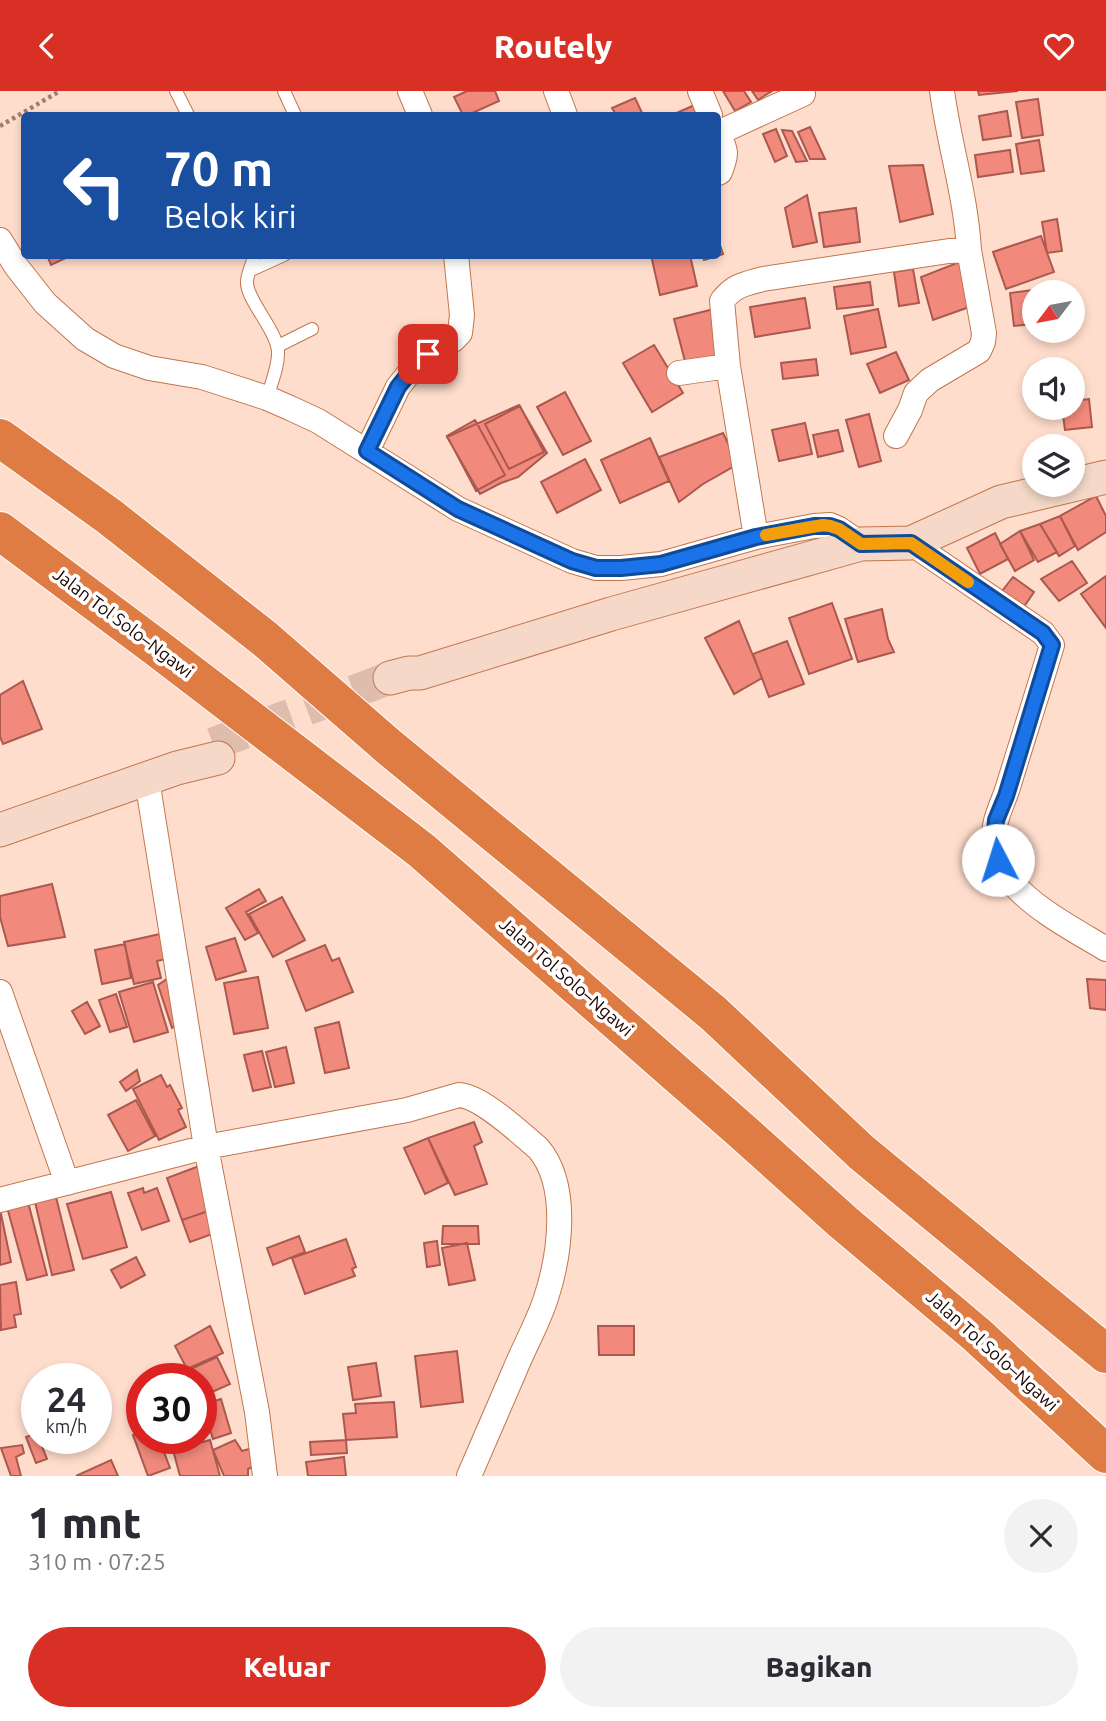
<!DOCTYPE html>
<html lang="id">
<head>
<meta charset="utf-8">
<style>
  :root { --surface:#fff; --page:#f2f2f3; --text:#2b2b33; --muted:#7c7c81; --accent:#d93025 }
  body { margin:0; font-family:Ubuntu,sans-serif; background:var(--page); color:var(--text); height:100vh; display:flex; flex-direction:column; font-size:26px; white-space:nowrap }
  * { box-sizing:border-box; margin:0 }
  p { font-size:23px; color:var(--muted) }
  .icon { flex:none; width:38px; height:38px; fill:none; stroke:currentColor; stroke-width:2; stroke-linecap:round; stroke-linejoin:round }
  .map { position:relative; height:1385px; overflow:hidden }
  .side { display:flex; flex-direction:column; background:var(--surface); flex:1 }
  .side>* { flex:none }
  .guide { position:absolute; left:21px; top:21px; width:700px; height:147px; border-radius:7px; box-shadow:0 4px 10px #0003; background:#1a4fa0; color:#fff; overflow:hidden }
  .needle { width:46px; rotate:238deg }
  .fabs { position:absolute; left:1022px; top:189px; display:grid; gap:14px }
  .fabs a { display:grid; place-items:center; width:63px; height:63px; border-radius:50%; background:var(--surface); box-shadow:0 4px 10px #0003; font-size:35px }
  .speed { position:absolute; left:21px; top:1272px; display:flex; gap:14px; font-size:35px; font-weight:700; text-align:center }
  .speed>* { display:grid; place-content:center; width:91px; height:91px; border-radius:50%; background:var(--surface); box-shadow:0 4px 10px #0003; line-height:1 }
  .speed small { font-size:18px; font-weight:400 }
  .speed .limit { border:10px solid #d22; background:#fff; color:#111 }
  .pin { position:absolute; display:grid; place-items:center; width:60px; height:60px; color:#fff; margin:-30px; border-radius:14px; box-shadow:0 4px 10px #0006 }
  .me { position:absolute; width:77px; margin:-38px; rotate:355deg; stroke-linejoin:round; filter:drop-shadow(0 0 5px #0008) }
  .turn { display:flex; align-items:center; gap:24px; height:147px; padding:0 28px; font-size:32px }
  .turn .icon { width:91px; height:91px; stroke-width:2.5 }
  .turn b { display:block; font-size:49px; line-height:60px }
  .round { display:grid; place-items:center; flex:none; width:74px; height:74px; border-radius:37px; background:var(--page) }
  .overview { display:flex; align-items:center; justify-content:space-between; height:119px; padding:0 28px }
  h1 { font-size:42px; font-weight:800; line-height:52px }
  .cta { display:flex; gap:14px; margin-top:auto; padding:14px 28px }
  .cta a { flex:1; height:80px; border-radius:42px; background:var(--accent); color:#fff; font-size:28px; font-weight:800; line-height:80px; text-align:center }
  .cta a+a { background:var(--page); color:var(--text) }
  header { display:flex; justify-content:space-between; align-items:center; height:91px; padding:0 28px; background:var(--accent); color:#fff; font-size:32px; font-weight:800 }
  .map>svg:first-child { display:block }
  .building { fill:#f18a7c; stroke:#ab594e; stroke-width:2 }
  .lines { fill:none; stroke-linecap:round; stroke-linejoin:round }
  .secondary-tunnel { stroke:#debdad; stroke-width:33; stroke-dasharray:33 17; stroke-linecap:butt }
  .lane-casing { stroke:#c2764d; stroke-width:14 }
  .street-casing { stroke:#c2764d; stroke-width:26 }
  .secondary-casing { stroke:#c2764d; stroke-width:35 }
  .highway-casing { stroke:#fff; stroke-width:40 }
  .path { stroke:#9e7f74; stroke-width:4.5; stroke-dasharray:3.5 3.5; stroke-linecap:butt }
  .lane { stroke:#fff; stroke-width:12 }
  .street { stroke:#fff; stroke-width:24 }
  .secondary { stroke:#f5d8c7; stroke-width:33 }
  .highway { stroke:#de7c44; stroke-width:38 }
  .route-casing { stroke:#114b97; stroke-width:18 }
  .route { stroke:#1a73e8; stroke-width:12 }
  .slow { stroke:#f59e0b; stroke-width:12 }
  .labels { text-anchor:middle; stroke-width:7; stroke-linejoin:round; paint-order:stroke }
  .street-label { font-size:18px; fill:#200500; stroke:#fff }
</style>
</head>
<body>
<header><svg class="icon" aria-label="back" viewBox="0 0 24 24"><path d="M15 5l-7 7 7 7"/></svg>Routely<svg class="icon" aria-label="heart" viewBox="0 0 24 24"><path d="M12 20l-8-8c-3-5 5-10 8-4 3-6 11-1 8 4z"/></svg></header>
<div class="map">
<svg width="1106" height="1385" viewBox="0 0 1106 1385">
  <rect width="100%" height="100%" fill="#fdc"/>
  <path class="building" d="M467,0H495L499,10L468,24H463L454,6Z
    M723,0H744L751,11L735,20Z
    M752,0H772L758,9Z
    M978,0H1018L979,4Z
    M635,7L643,24H616L612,17Z
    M1038,8L1043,44L1022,47L1016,11Z
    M699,12L705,24H672Z
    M1007,20L1011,45L983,49L979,25Z
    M810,36L825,68H810L798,41Z
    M776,38L787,65L775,71L763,43Z
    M782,39L792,40L807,70L796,71Z
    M1039,49L1044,80L1021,83L1016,53Z
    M1010,59L1013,81L978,86L975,64Z
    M923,74L933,123L900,131L889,75Z
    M807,104L817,151L793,156L785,117Z
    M856,117L860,151L824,156L819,122Z
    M1057,128L1062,160L1047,162L1042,131Z
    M1041,145L1054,181L1006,198L993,161Z
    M718,148L723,163L704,169L702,164H718Z
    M47,164H72L51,174Z
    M651,164H690L697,195L660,204Z
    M962,170L972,215L933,229L921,186Z
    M913,178L919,212L899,215L894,181Z
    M870,191L873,214L837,218L834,196Z
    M1055,196L1056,201H1034V233L1014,235L1010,202Z
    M805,207L810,237L755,246L750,216Z
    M714,218L727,268L687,278L674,228Z
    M878,218L886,256L851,263L844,225Z
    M654,254L683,302L652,321L623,272Z
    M896,261L909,289L880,302L867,273Z
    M816,268L818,284L783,288L781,272Z
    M565,301L591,350L563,364L537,316Z
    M1089,308L1092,336L1065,339L1062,317H1073V310Z
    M519,314L547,362L518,386L501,392L480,403L447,346Z
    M520,315L544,361L509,378L485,333Z
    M869,323L881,370L859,376L846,329Z
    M475,329L505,384L476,400L447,345Z
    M805,332L812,363L779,370L772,339Z
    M838,339L843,360L818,366L813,344Z
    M723,342L738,373L703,393L679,411L659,366Z
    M650,347L669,390L620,412L601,369Z
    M585,368L601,399L557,422L541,391Z
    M1096,405L1106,425V441L1078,459L1060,425Z
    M1060,425L1075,455L1059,465L1040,433Z
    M1040,433L1057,461L1038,471L1020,440Z
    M1020,440L1034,469L1015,480L1000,453Z
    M995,442L1008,468L980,483L967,457Z
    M1072,470L1087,492L1059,510L1041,488Z
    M1106,485V537L1081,503Z
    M1013,486L1034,501L1021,520L999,504Z
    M832,512L852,568L809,583L789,527Z
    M882,518L888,548L894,561L858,571L845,528Z
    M739,530L762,587L734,603L705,547Z
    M787,550L804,593L769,606L753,563Z
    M23,590L42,638L3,653L0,646V604Z
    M52,793L65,846L8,855L0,826V805Z
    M259,798L266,810L246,821L258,842L245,849L226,817Z
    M282,806L305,849L273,866L249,823Z
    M160,843L166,868L157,870L161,887L134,893L124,851Z
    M235,847L246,880L216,889L206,856Z
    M125,853L131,887L102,893L95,859Z
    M325,854L332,870L339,867L353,901L306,920L286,870Z
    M173,884L194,921L172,937L158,894Z
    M258,886L268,937L234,943L224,892Z
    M1087,888L1106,889V919L1090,917Z
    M153,891L168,941L134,951L119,901Z
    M116,903L127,936L110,941L99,909Z
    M87,911L100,935L85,943L72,920Z
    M339,931L349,977L325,982L315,937Z
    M286,956L294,992L275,996L266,961Z
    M262,960L271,996L253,1000L244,964Z
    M137,979L140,990L126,1000L120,991Z
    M161,984L167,996L170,994L182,1017L178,1019L186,1036L159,1049L133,998Z
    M136,1009L155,1045L128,1060L108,1024Z
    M474,1031L482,1051L474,1055L487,1093L455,1104L428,1047Z
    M428,1047L448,1092L425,1103L404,1057Z
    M199,1075L215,1118L182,1129L167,1087Z
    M143,1097L144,1102L157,1097L169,1130L142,1139L128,1102Z
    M111,1101L127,1156L83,1168L67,1113Z
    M56,1106L74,1179L52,1184L35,1111Z
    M28,1111L47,1184L27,1189L7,1116Z
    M211,1119L218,1141L190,1151L182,1129Z
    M1,1123L11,1171L0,1174V1124Z
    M443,1135H478L479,1153H442Z
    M299,1145L305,1161L273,1174L267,1157Z
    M346,1148L356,1176L352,1178L355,1185L305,1203L292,1167Z
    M437,1150L440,1174L427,1176L424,1152Z
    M467,1152L475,1189L449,1194L442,1157Z
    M136,1166L145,1184L121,1197L111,1179Z
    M16,1191L21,1223L14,1224L16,1236L1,1239L0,1194Z
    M210,1235L223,1262L187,1278L175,1255Z
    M598,1235H634V1264H599Z
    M457,1260L463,1311L421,1316L415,1265Z
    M217,1266L230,1293L201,1306V1288H185L182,1282Z
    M376,1272L381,1305L353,1309L348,1276Z
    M221,1308L231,1342L213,1348L202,1314Z
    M394,1311L397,1346L346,1349L343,1323L356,1322L355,1313Z
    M142,1341V1348H159L170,1377L148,1385L133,1344Z
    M37,1342V1348H39L47,1368L36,1372L26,1346Z
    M210,1349L220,1385H180L173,1359Z
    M235,1349L242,1360L256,1356L259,1373L248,1378V1385H224L213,1359Z
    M346,1349L347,1362L311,1364L310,1351Z
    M22,1354L24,1362L16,1366L21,1385H11L1,1357Z
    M344,1366L346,1385H308L306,1371Z
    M111,1369L118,1385H76Z"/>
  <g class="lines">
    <path class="secondary-tunnel" d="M213,653L390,587"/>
    <defs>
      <path id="lane" d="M176,0L188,24
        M284,0L295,24
        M254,164C253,173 247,182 247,191C246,208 276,238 278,260C279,274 271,293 267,307
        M251,179L284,164
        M278,255L312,238"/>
      <path id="street" d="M410,0L420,24
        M556,0L565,24
        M700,0L710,24
        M718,42L803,3
        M718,43C727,60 727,63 720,81L718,82
        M0,149L16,175L45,212L85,248L114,265L149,277L202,286L267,307L290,317L318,330L458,418L572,470L596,477H621L661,473L756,446L814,435L830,434L839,438L861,453
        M679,282L728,275
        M896,345L910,319L916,302L930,289L979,260L983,251L984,242L969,159
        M367,360L398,296L414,276L428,263L453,249L460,242L462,224L456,164
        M756,446L728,275L722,210C734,194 745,193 763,188L949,160L969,159C966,105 949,53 942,0
        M911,452L1043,542L1052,554C1038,601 1023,647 1009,693C1004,711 992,730 994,750C995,763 1002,779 1010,789C1032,817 1076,840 1106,858
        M147,689L206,1056L257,1321L265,1385
        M0,901L67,1092
        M0,1109L206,1056L407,1019L459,1004C481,1005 520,1042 538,1057C570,1094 560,1164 546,1207C538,1232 524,1256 514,1281C499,1316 484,1350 469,1385"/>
      <path id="secondary" d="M390,587L409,582H420L611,523L861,453L911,452L1001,411L1106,386
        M0,739L177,677L218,667"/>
      <path id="highway" d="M0,347L110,426L265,548L389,656L713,922L861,1061L1106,1263
        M0,440L157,557L421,759L744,1042L843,1131L977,1244L1106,1363"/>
    </defs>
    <use href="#lane" class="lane-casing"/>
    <use href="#street" class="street-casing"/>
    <use href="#secondary" class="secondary-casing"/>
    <use href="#highway" class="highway-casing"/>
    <path class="path" d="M0,35L60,0"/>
    <use href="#lane" class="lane"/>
    <use href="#street" class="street"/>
    <use href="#secondary" class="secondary"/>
    <use href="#highway" class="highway"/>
  </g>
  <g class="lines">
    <defs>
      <path id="route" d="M428,263L414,276L398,296L367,360L458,418L572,470L596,477H621L661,473L756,446L814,435H830L839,438L861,453L911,452L1043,542L1052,554L1006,705L996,729L994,750L998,769"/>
    </defs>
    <use href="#route" class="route-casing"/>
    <use href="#route" class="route"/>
    <path class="slow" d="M766,444L823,434L830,435L839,438L861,453L911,452L968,491"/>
  </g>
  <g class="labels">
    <g class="street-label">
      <text transform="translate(123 532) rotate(37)" y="6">Jalan Tol Solo–Ngawi</text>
      <text transform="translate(566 886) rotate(41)" y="6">Jalan Tol Solo–Ngawi</text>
      <text transform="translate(992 1260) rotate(42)" y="6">Jalan Tol Solo–Ngawi</text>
    </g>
  </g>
</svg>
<div class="fabs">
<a><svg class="needle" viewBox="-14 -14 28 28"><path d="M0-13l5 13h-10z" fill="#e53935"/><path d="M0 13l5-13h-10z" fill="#7c7c81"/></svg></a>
<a><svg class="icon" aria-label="sound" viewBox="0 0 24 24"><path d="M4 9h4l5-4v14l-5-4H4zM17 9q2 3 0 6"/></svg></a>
<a><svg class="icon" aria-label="layers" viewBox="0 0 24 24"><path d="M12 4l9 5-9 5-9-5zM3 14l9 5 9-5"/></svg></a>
</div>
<div class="speed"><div>24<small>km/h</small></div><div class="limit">30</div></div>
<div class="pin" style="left:428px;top:263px;background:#d93025"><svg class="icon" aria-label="arrive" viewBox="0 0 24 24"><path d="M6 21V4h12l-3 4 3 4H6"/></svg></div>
<svg class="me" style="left:998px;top:769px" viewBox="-20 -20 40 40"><circle r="19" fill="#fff"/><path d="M0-13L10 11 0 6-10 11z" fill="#1a73e8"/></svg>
<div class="guide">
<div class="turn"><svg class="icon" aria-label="left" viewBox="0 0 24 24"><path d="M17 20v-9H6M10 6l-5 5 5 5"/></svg><div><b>70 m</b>Belok kiri</div></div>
</div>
</div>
<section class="side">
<div class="overview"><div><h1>1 mnt</h1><p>310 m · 07:25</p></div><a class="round"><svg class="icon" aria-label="close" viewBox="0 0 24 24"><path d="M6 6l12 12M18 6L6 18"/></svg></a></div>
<div class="cta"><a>Keluar</a><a>Bagikan</a></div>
</section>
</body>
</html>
